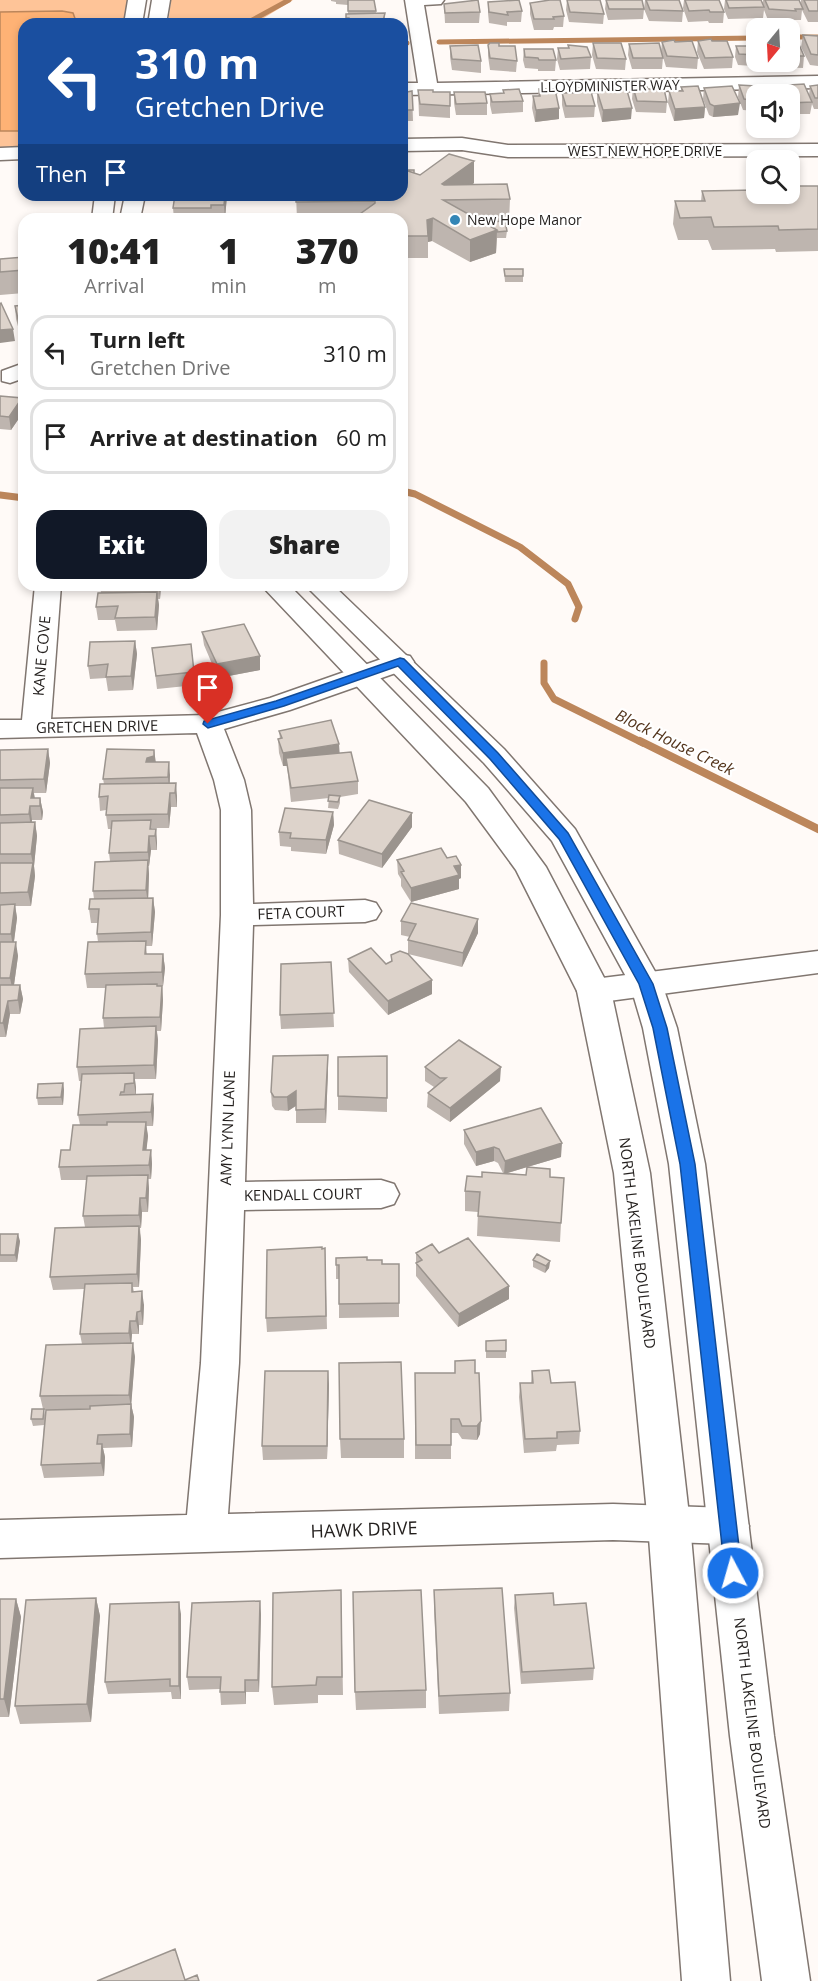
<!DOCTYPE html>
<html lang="en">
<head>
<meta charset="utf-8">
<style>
  :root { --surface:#fff; --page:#f2f2f2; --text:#222; --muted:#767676; --line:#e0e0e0; --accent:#111827 }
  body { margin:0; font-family:"Open Sans",sans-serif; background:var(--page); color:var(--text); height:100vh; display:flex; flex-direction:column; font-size:22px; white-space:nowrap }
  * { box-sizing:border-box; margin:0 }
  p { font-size:20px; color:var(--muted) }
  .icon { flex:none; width:33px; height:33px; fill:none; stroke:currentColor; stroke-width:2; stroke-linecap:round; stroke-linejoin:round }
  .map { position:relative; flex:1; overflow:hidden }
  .side { position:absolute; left:18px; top:213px; width:390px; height:378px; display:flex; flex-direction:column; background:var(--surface); border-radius:18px; box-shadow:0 3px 9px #0003 }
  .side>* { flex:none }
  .hud { position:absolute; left:18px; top:18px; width:390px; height:183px; border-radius:18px; box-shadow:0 3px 9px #0003; background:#1a4fa0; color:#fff; overflow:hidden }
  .needle { width:39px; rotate:198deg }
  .tools { position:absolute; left:746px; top:18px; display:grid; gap:12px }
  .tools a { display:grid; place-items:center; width:54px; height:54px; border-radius:12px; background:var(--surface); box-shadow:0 3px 9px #0003; font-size:30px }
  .pin { position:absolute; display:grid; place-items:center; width:51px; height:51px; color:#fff; margin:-62px -26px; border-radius:50% 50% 50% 0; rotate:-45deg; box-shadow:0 0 6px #0007 }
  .pin .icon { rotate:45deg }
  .me { position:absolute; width:66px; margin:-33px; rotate:354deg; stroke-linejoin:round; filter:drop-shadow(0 0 4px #0008) }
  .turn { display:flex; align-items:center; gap:21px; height:126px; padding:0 18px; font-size:27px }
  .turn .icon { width:78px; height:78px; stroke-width:2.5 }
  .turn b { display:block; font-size:42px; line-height:51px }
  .then { display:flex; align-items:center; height:57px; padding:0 18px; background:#0003; gap:12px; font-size:22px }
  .eta { display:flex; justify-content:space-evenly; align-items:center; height:102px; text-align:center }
  .eta b { font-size:36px; font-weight:800; line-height:42px }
  .action { display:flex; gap:12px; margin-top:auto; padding:12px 18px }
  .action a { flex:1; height:69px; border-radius:18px; background:var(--accent); color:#fff; font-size:24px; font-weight:800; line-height:69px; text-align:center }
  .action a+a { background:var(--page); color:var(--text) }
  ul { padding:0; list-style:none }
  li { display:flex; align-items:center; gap:18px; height:75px; margin:0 12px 9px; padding:0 6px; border:3px solid var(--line); border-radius:18px }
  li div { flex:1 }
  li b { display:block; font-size:22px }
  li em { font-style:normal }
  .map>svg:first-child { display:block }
  .green { fill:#fec498 }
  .water { fill:#feb275; stroke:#bc865b; stroke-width:1.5 }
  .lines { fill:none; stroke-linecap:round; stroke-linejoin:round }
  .stream-far2 { stroke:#bc865b; stroke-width:5 }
  .stream-far1 { stroke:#bc865b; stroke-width:7 }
  .stream { stroke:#bc865b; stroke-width:8 }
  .street-casing { stroke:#807670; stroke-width:3 }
  .secondary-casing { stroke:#807670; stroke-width:3 }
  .street { fill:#fff; fill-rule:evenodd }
  .secondary { fill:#fff; fill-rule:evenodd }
  .wall { fill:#beb5af; fill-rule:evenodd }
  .shaded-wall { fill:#9b948e }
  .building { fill:#ddd3cb; stroke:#9b948e; stroke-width:1.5 }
  .route { fill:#1a73e8; stroke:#114b97; stroke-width:1.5 }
  .poi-dot { fill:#3486b6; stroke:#fff; stroke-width:2 }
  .labels { text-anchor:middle; stroke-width:4.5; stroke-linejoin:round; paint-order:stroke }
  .far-street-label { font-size:14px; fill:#231f1d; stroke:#fff }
  .far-poi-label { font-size:14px; fill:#231f1d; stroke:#fff; text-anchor:start }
  .street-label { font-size:15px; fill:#231f1d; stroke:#fff }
  .water-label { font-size:16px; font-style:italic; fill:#53341b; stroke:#fff }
  .near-street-label { font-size:18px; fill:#231f1d; stroke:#fff }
</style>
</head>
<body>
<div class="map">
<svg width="818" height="1981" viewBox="0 0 818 1981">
  <rect width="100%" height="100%" fill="#fffaf7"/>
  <path class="green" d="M0,0H130L124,24H24V147L0,148Z
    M171,0H293L254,24H168Z"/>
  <path class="water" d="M62,11L73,13L77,24H24V131H0V12Z"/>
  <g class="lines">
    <path class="stream-far2" d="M245,24L289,0
      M789,37H818
      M439,42L756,38
      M402,43H407"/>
    <path class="stream-far1" d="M402,491L415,494L520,547L568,584L579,607L575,619
      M0,495L24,498
      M544,663V683L554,699L643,743"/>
    <path class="stream" d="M640,741L818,829"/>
    <defs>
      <path id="street" d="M405,0H444L441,4L424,5L437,83L818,76V88L402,95V83H418Z
        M24,363V378L10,383L2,381V371Z
        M35,585H61L51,719L207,715L270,698L390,656L400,654L410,656L414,662L410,668L290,710L224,729L244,780L251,810L253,904L365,900L376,903L381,911L376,919L365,922L253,925L245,1182L381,1180L394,1184L399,1194L394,1204L381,1208L244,1210L239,1363L228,1514L613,1504L728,1508L743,1513L749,1526L743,1539L728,1544L613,1540L0,1558V1520L187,1515L201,1363L221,915V810L214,780L197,733L0,738V720H22Z
        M818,951V973L594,1003L582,999L577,991L582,983L594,979Z"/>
      <path id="secondary" d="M128,0H146L142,24H124Z
        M152,0H170L166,24H148Z
        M462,138L508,145L818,144V156L508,157L462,150L402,151V139Z
        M24,147V159L0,160V148Z
        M95,195H115L112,219H92Z
        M125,195H145L140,219H120Z
        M261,585H289L488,788L546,867L611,991L650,1173L690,1524L730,1981H682L648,1524L614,1173L577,991L516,870L466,802Z
        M305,585H333L504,749L575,829L662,984L677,1028L705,1164L774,1736L810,1981H762L730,1736L669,1164L643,1028L630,984L552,841L484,763Z"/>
    </defs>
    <use href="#street" class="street-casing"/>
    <use href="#secondary" class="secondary-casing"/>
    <use href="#street" class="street"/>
    <use href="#secondary" class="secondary"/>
  </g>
  <path class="wall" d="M331,0H374L376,13H385V21L387,24H350L349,22V24H347L346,14H348V5L336,4V2L331,1Z
    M567,0L604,14L603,24L569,22L566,10Z
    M606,0H642L644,9L643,19L608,20L605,9Z
    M645,0H679L683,11L682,22L649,21L644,9Z
    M684,0H719L724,12L723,23H709L708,21L688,22L683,8Z
    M725,0H761L763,3V0H799L801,5V0H818V22H808L802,10L801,20H795V22L768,20L764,10L763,18L728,19L724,9Z
    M488,2L522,11L521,22H507V26L489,23L488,13Z
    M530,3L564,16L563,27H554L553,30H534L530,14Z
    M444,4L480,12L479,23H445Z
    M803,35L818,36V66L810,65L801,47Z
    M789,40L804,56L803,68L774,67L772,62H789Z
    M698,41H712L733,57L732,68L704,69L697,52Z
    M662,42H675L698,58L697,69L666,67L663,57L662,69H632L628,55L629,44L661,52Z
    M593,43L626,59L625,70L596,69L592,55Z
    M747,44L756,45V62H770L769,67L738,65L735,57L736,46H746Z
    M488,45L517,61L516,72L490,70L488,56Z
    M568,45L591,57L590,69L560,70L557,59L558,48H568Z
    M450,46L481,61V73L452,70L450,57Z
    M524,49L556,60L555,71H538V69L525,68L523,60Z
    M739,85L773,94L774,86L809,95L810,86L818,85V109H814L812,104L810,114H789V94H756V111L743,110L738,97Z
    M633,87L648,89L667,102L666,113L636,112L632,99Z
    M681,87L705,107L704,118L674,121L668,103L669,91H681Z
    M575,88L595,106L594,117L565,118L562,105V93H574Z
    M610,88L631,119L602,122L597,102V91L610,90Z
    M704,88L738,115L713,117L709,115L703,99Z
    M539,89L559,119L535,122L532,108L533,96H538Z
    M418,90L433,92L450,106V118L419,116Z
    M503,90L523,101V112L492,114L490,105V94H503Z
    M412,91L413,121H402V93Z
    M454,92L487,103V115H456L454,103Z
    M474,161V183L471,185L510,199L509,221H481L487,225L507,231L506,238H497L496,253L470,262L432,241L428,242V258H402V219H297L296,195H402L414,173L420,175Z
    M818,186V251L776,252L775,249L712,250L708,240H678L673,224L675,201H701L702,191L756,194Z
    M227,195L225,219H174L173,208Z
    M24,257V293L0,295V259Z
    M504,269L523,276V282H505Z
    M24,305V341H22L16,319L15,306Z
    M0,396L22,398L24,411L11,430L0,429Z
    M161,585L160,599H158L159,605L157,630L117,631L115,620H98L96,607L101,593L100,587Z
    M202,632L260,670L218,678L204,645Z
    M135,641L137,654L133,690L108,691L106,678L90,679L88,666Z
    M152,648L194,672L196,685L157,689Z
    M279,731L340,753L358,781V794L340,797V803L338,809L328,808L329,798L291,802L287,766H283L279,753L278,739H280Z
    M48,749L50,763L46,793H34L35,798H40L43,812L42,820H32V822H35L37,836L34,866L35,876L31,906H15L17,918L14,942L18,956L14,985H20L23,999L20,1014H10L6,1037H0V750Z
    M156,762L170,775V783L177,796V807H171L169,828H151L152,829H156L157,843V850H151L149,866H148L149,874L148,898H153L155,912L152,946H146L147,954H163L165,968L163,986H162L163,1000L161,1031H157L158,1040L156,1079H135L136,1094L154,1108L153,1126H146L148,1136L146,1150H151L152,1164L151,1179H148L149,1189L148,1212H142L141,1228H140L141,1240L139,1287H133L134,1292L144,1305L143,1325H139V1334H132L131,1343L135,1357L131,1404L134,1417L132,1447L103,1448L105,1457L104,1476L44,1478L41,1465L44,1425L33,1426L31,1419L43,1409L40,1396L82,1344L80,1334L84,1289L53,1290L50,1277L85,1227L83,1216L87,1180H61L59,1167L70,1150L80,1125L78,1115L81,1081H79L77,1067L104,1028L103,1018L106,988H87L85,974L98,942L97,934L98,923H91L89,909L94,899L93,891L110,861L109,853L111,829H108L106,815V810L100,811L99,797L104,784L103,779ZM85,1409L45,1415L44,1410Z
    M333,812L334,825L326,854L291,851V847L280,846L279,832Z
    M412,813V827L382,868L339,854L338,840Z
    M447,858L461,865V878L459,879V889L411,902L401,886V879L398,874L397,860Z
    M401,921L478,933L462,967L408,954V940L410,937L401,935Z
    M391,955L432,994L388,1015L349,972L348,959L386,964L391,962Z
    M331,962L334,1027L281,1029L280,1015Z
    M387,1056V1112L338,1110V1096Z
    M425,1067L500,1081L450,1122L427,1107L428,1093L434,1087L425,1081Z
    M328,1069L326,1123H296V1106L288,1111L275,1110L272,1106L271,1092Z
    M63,1083L64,1090L63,1105H38L37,1098Z
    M464,1130L561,1157L527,1167L550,1177L561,1223L560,1242L477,1236L478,1212L465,1211V1191L482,1177L503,1173L498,1163L494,1161L476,1166L464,1144ZM527,1167L526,1175L508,1173Z
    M0,1234L20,1241L17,1262H0Z
    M325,1248L327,1329L267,1332L266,1318L322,1249Z
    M416,1253L509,1299L458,1327L416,1276Z
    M336,1258L367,1260L382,1264H399V1317L339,1318V1279H336Z
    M533,1260L550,1261L549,1268L545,1273L533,1267Z
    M486,1341L506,1351V1358H486Z
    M455,1361L475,1373L480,1434L477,1440L462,1439L458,1433H451V1459H415V1373H455Z
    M532,1371L551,1383L580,1431L579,1444L557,1445L556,1451L524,1453L519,1397L520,1383H531Z
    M329,1384L327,1459L263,1460L262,1446Z
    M340,1439H404V1458H341Z
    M341,1590L343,1695H318V1703L274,1705L272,1687Z
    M434,1590L510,1693L509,1711L439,1714L434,1609Z
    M515,1595L554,1605L594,1668L593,1680L521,1684L514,1608Z
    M96,1598L100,1616L91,1722L20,1724L15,1706Z
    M0,1599H16L21,1617L9,1717H0Z
    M181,1614V1699H172L171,1692L108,1694L105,1682Z
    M261,1614L259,1692H246V1704L221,1705L220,1689L189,1690L187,1677Z
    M426,1690V1708L356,1710L355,1692Z"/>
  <path class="shaded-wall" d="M740,103L738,115L713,117L714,106Z
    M705,107L704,118L674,121L675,109Z
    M559,108V119L535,122L536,110Z
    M632,108L631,119L602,122L603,110Z
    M474,161V183L451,200L442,184Z
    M225,195H227L225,219L224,205Z
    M433,218L432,241L428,242L427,220Z
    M497,230L496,253L470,262V240Z
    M20,328H24V341H22Z
    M13,329L15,341L0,343V330Z
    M22,398L24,411L11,430L9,417Z
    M159,585H161L160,599Z
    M157,592L159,605L157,630L155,617Z
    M135,641L137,654L133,690L131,676Z
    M260,656V670L218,678L217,664Z
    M339,744L340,758H286L287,766H283V753Z
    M48,749L50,763L46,793L44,779Z
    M154,750L156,763L146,762L147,758Z
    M169,762L170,775L169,791L168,777Z
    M176,783L177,796V807L175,793Z
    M33,788L35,801L31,798Z
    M170,793L171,807L169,828L168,814Z
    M40,798L43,812L42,820L40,806Z
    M30,806L32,820L31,828L29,814Z
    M333,812L334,825L326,854V840Z
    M412,813V827L382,868V854Z
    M35,822L37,836L34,866L35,876L31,906L28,892L33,864L31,854Z
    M156,829L157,843V850L155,836Z
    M149,836L151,850L149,866L148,852Z
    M148,860L149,874L148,904L146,890Z
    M461,865V878L459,879V889L411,902V888L454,866Z
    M153,898L155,912L152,946L151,932Z
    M15,904L17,918L13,948L11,934Z
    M478,919V933L462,967L463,953Z
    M16,942L18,956L13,992L10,978Z
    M163,954L165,968L163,986L162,972Z
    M432,980V994L388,1015V1001Z
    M20,985L23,999L20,1014L18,1000Z
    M162,986L163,1000L161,1031L160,1017Z
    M8,1001L10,1014L6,1037L3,1023Z
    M156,1026L158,1040L156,1079L154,1065Z
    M328,1055V1069L326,1123L325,1109Z
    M501,1067L500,1081L450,1122V1108Z
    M134,1073L136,1087V1097L134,1083Z
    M63,1083L64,1090L63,1105L61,1097Z
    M296,1091L297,1105L288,1111L287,1097Z
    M153,1094L154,1108L153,1126L151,1112Z
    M146,1122L148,1136L145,1164L143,1150Z
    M562,1143L561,1157L504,1174L505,1161Z
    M494,1147V1161L476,1166V1152Z
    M151,1150L152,1164L151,1179L149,1165Z
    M148,1175L149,1189L148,1212L146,1198Z
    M140,1198L142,1212L141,1228L139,1215Z
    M139,1226L141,1240L139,1287L137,1274Z
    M18,1234L20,1241L17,1262L15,1255Z
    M550,1261L549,1268L545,1273L546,1266Z
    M509,1286V1299L458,1327L459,1314Z
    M142,1291L144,1305L143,1325L141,1311Z
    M137,1312L139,1325V1334L136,1321Z
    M130,1321L132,1334L131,1347L129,1333Z
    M133,1343L135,1357L131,1408L129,1395Z
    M328,1371L329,1384L327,1459V1446Z
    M131,1404L134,1417L132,1447L130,1434Z
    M481,1421L480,1434L477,1440V1426Z
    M102,1444L105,1457L104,1476L101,1463Z
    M96,1598L100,1616L91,1722L87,1704Z
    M16,1599L21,1617L9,1717L4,1699Z
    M260,1601L261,1614L259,1692L258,1680Z
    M179,1602L181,1614V1699L179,1686Z
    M245,1680L246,1692V1704L245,1692Z"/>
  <path class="building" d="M348,0H374L376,11H348Z
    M478,0L480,12L445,13L444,4Z
    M519,0L522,11L507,12L508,15L489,12L488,2Z
    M550,0H560L564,16L553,17L554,19H534L530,3Z
    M567,0H600L604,14L570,12Z
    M606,0H642L644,9H609Z
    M646,0H679L683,11L650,10Z
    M685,0H719L724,12H710L709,10L689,11Z
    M726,0H761L764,7L729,8Z
    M765,0H799L803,9H795L796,11L769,9Z
    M804,0H818V11H809Z
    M385,13L383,21H387V24H354V23H350L349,18H346V14Z
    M803,35L818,36V55L811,54Z
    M711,39L712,41H727L733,57L705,58L698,41Z
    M674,40L675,42L692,41L698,58L667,56L662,42Z
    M789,40H797L804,56H789Z
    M490,43H499V46H515L517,61L490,58L488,45Z
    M593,43H621L626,59L597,58Z
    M659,43L663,58H633L629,44Z
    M747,44L756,45V55L739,54L736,46H747Z
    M478,45L481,61L452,59L450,46Z
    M568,45L587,47L591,57L561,59L558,48H569Z
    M524,49H553L556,60H539L538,58L525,57Z
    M804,84L812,102L789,103V94H778L774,86Z
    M739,85L771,87L774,94H756V100L744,99Z
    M818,85V98H815L810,86Z
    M698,86L705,107L675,109L669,91H683L681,87Z
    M732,86L740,103L714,106L710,104L704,88Z
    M626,87L632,108L603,110L597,91L611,90L610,88Z
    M633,87H647L648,89H664L667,102L637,101Z
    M575,88H590L595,106H566L562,93H576Z
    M519,89L523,101L492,102L490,94L504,93L503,90Z
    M539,89H555L559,108L536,110L533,96H540Z
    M418,90H433V92H450V106L420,104Z
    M412,91L413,110H402V93Z
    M454,92H485L487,103L456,104Z
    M449,154L474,161L442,184L444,185L507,184L510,199L443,200L497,230L470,240L433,218L427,220L428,236H402V219H353L375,203V201L296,202V195H402V173L408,171L420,175Z
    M402,170H414V173L408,171L402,173Z
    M789,186H818V229L779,230L778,226L714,227L711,217L680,218L675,201H705L702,191L756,190V194H789Z
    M175,195H225L224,205H211V208H173Z
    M505,221L507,231L497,232V230L488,225L487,222Z
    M24,257V270L0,272V259Z
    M504,269H523V276H505Z
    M1,303L13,329L0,330V304Z
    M24,305V328H20L15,306Z
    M0,396L22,398L9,417L0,416Z
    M100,585H159L100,587Z
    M157,592L155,617L115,618L118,606L96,607L98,593Z
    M244,624L260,656L217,664L202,632Z
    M135,641L131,676L106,677L108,664L88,666L90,642Z
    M191,644L194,672L156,676L152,648Z
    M331,720L339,744L283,753L278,739L282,738L279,731Z
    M48,749L44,779L0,780V750Z
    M107,749L154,750V756L147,758L146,762H169L168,777L103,779Z
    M351,752L358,781L291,788L286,758Z
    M176,783L175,793H170L168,814L106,815L108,796L99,797L100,784Z
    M0,788H33L31,798H40V806H30L29,814L0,815Z
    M329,795L340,796L338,802L328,801Z
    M369,800L412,813L382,854L338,840Z
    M285,808L333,812L326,840L290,838L291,833L279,832Z
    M151,820L150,829H156L155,836H149L148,852L109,853L112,821Z
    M35,822L31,854H0V823Z
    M441,848L447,858L456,856L461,865L454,866L459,875L411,888L401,872L404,871L397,860Z
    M148,860L146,890L93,891L95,862Z
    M0,863H33L28,892L0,893Z
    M153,898L151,932L97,934L99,909H89L90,899Z
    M411,903L478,919L463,953L408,940L416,924L401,921Z
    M15,904L11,934H0V905Z
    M146,941L145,954H163L162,972L85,974L88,942Z
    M0,942H16L10,978H0Z
    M371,948L386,964L392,961L391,955L400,951L408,954L432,980L388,1001L348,959Z
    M331,962L334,1013L280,1015L281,964Z
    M157,984V986H162L160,1017L103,1018L106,985Z
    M0,985H20L18,1000L8,1001L3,1023H0Z
    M156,1026L154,1065L77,1067L80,1029Z
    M459,1040L501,1067L450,1108L428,1093L446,1078H440L425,1067Z
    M328,1055L325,1109L296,1110V1091L287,1097H274L271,1092L273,1056Z
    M387,1056V1098L338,1096V1057Z
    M134,1073V1083L125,1084L124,1092H121L120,1095L153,1094L151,1112L78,1115L82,1074Z
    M63,1083L61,1097L37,1098L38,1084Z
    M541,1108L562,1143L505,1161L499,1149L494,1147L476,1152L464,1130Z
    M107,1122H146L143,1150H151L149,1165L59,1167L61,1150H70L73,1125H107Z
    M527,1167L550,1169V1177L564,1178L561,1223L478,1216L480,1192L465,1191L467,1176L482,1177V1172L526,1175Z
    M148,1175L146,1198H140L139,1215L83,1216L87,1176Z
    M139,1226L137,1274L50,1277L55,1228Z
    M0,1234H18L15,1255H0Z
    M468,1238L509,1286L459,1314L416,1263L422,1260L416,1253L432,1244L439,1253Z
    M322,1247V1249L325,1248L326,1316L266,1318L267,1250Z
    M537,1254L550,1261L546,1266L533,1260Z
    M367,1257V1260H382V1264H399V1303L339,1304V1265H336V1258Z
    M132,1283V1292L142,1291L141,1311L137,1312L136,1321H130L129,1333L80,1334L85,1284Z
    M506,1340V1351H486V1341Z
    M133,1343L129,1395L40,1396L46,1345Z
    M475,1360V1373H479L481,1421L477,1426H462L459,1419H451V1445H416L415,1373H455V1361Z
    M401,1362L404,1439H340L339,1363Z
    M549,1370L551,1383L575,1382L580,1431L557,1432V1438L525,1439L520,1383H533L532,1371Z
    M265,1371H328L327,1446H262Z
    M131,1404L130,1434L98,1435L97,1444H102L101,1463L41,1465L46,1410L90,1409V1406Z
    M32,1409H44L43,1419H31Z
    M502,1588L510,1693L439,1696L434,1590Z
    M341,1590L342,1677H317L316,1685L272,1687L273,1593Z
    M421,1590L426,1690L355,1692L353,1592Z
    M553,1593L554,1605L586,1603L594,1668L522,1672L515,1595Z
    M96,1598L87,1704L15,1706L26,1600Z
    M0,1599H16L4,1699H0Z
    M260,1601L258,1680H245V1692H220L221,1677H187L192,1603Z
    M179,1602V1686H170V1679L105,1682L110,1604Z
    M175,1949L185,1980L197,1975L199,1981H97Z"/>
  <path class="route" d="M400,658L404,659L498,753L568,833L653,984L667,1028L695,1164L742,1573L740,1578L733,1581L727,1578L725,1573L680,1164L653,1028L639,984L559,839L490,759L398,666L284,706L208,728L203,724L204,721L276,701Z"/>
  <circle class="poi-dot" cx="455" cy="220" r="6"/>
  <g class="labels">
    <g class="far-street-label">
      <text transform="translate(610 86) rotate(-1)" y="5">LLOYDMINISTER WAY</text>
      <text x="645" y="156">WEST NEW HOPE DRIVE</text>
    </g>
    <g class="far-poi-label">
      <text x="467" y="225">New Hope Manor</text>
    </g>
    <g class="street-label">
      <text transform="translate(42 656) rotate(-85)" y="5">KANE COVE</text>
      <text transform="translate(97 727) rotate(-1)" y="5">GRETCHEN DRIVE</text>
      <text transform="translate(301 913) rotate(-2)" y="5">FETA COURT</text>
      <text transform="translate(228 1128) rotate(-88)" y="5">AMY LYNN LANE</text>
      <text transform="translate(303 1195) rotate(-1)" y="5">KENDALL COURT</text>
      <text transform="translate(637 1243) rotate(83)" y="5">NORTH LAKELINE BOULEVARD</text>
      <text transform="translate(752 1723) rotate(83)" y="5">NORTH LAKELINE BOULEVARD</text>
    </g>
    <g class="water-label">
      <text transform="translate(675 742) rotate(26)" y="6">Block House Creek</text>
    </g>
    <g class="near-street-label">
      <text transform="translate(364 1530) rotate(-2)" y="6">HAWK DRIVE</text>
    </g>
  </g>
</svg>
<div class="tools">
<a><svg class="needle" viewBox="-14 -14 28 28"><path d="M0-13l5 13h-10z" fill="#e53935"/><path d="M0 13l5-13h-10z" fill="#767676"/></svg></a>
<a><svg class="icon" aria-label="sound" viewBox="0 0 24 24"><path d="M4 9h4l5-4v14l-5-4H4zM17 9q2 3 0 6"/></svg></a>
<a><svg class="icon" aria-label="search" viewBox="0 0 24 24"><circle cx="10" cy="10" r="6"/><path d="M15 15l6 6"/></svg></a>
</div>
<div class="pin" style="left:208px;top:724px;background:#d93025"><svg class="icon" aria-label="arrive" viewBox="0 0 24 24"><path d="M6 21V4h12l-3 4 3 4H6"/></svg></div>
<svg class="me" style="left:733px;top:1573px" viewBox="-20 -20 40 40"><circle r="17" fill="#1a73e8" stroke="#fff" stroke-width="3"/><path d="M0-11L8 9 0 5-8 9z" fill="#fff"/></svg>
<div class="hud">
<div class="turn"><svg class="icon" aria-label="left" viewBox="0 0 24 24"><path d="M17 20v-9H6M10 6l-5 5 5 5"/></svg><div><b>310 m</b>Gretchen Drive</div></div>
<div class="then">Then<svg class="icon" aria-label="arrive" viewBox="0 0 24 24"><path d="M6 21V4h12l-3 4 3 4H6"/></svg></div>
</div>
<section class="side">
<div class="eta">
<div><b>10:41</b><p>Arrival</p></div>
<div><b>1</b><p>min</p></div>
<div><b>370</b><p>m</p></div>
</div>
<ul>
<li><svg class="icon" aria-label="left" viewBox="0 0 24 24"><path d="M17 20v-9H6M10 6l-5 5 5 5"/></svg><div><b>Turn left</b><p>Gretchen Drive</p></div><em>310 m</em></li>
<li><svg class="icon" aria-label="arrive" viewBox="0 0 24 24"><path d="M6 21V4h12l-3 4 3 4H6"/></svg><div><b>Arrive at destination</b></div><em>60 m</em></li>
</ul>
<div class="action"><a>Exit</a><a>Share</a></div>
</section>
</div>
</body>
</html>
